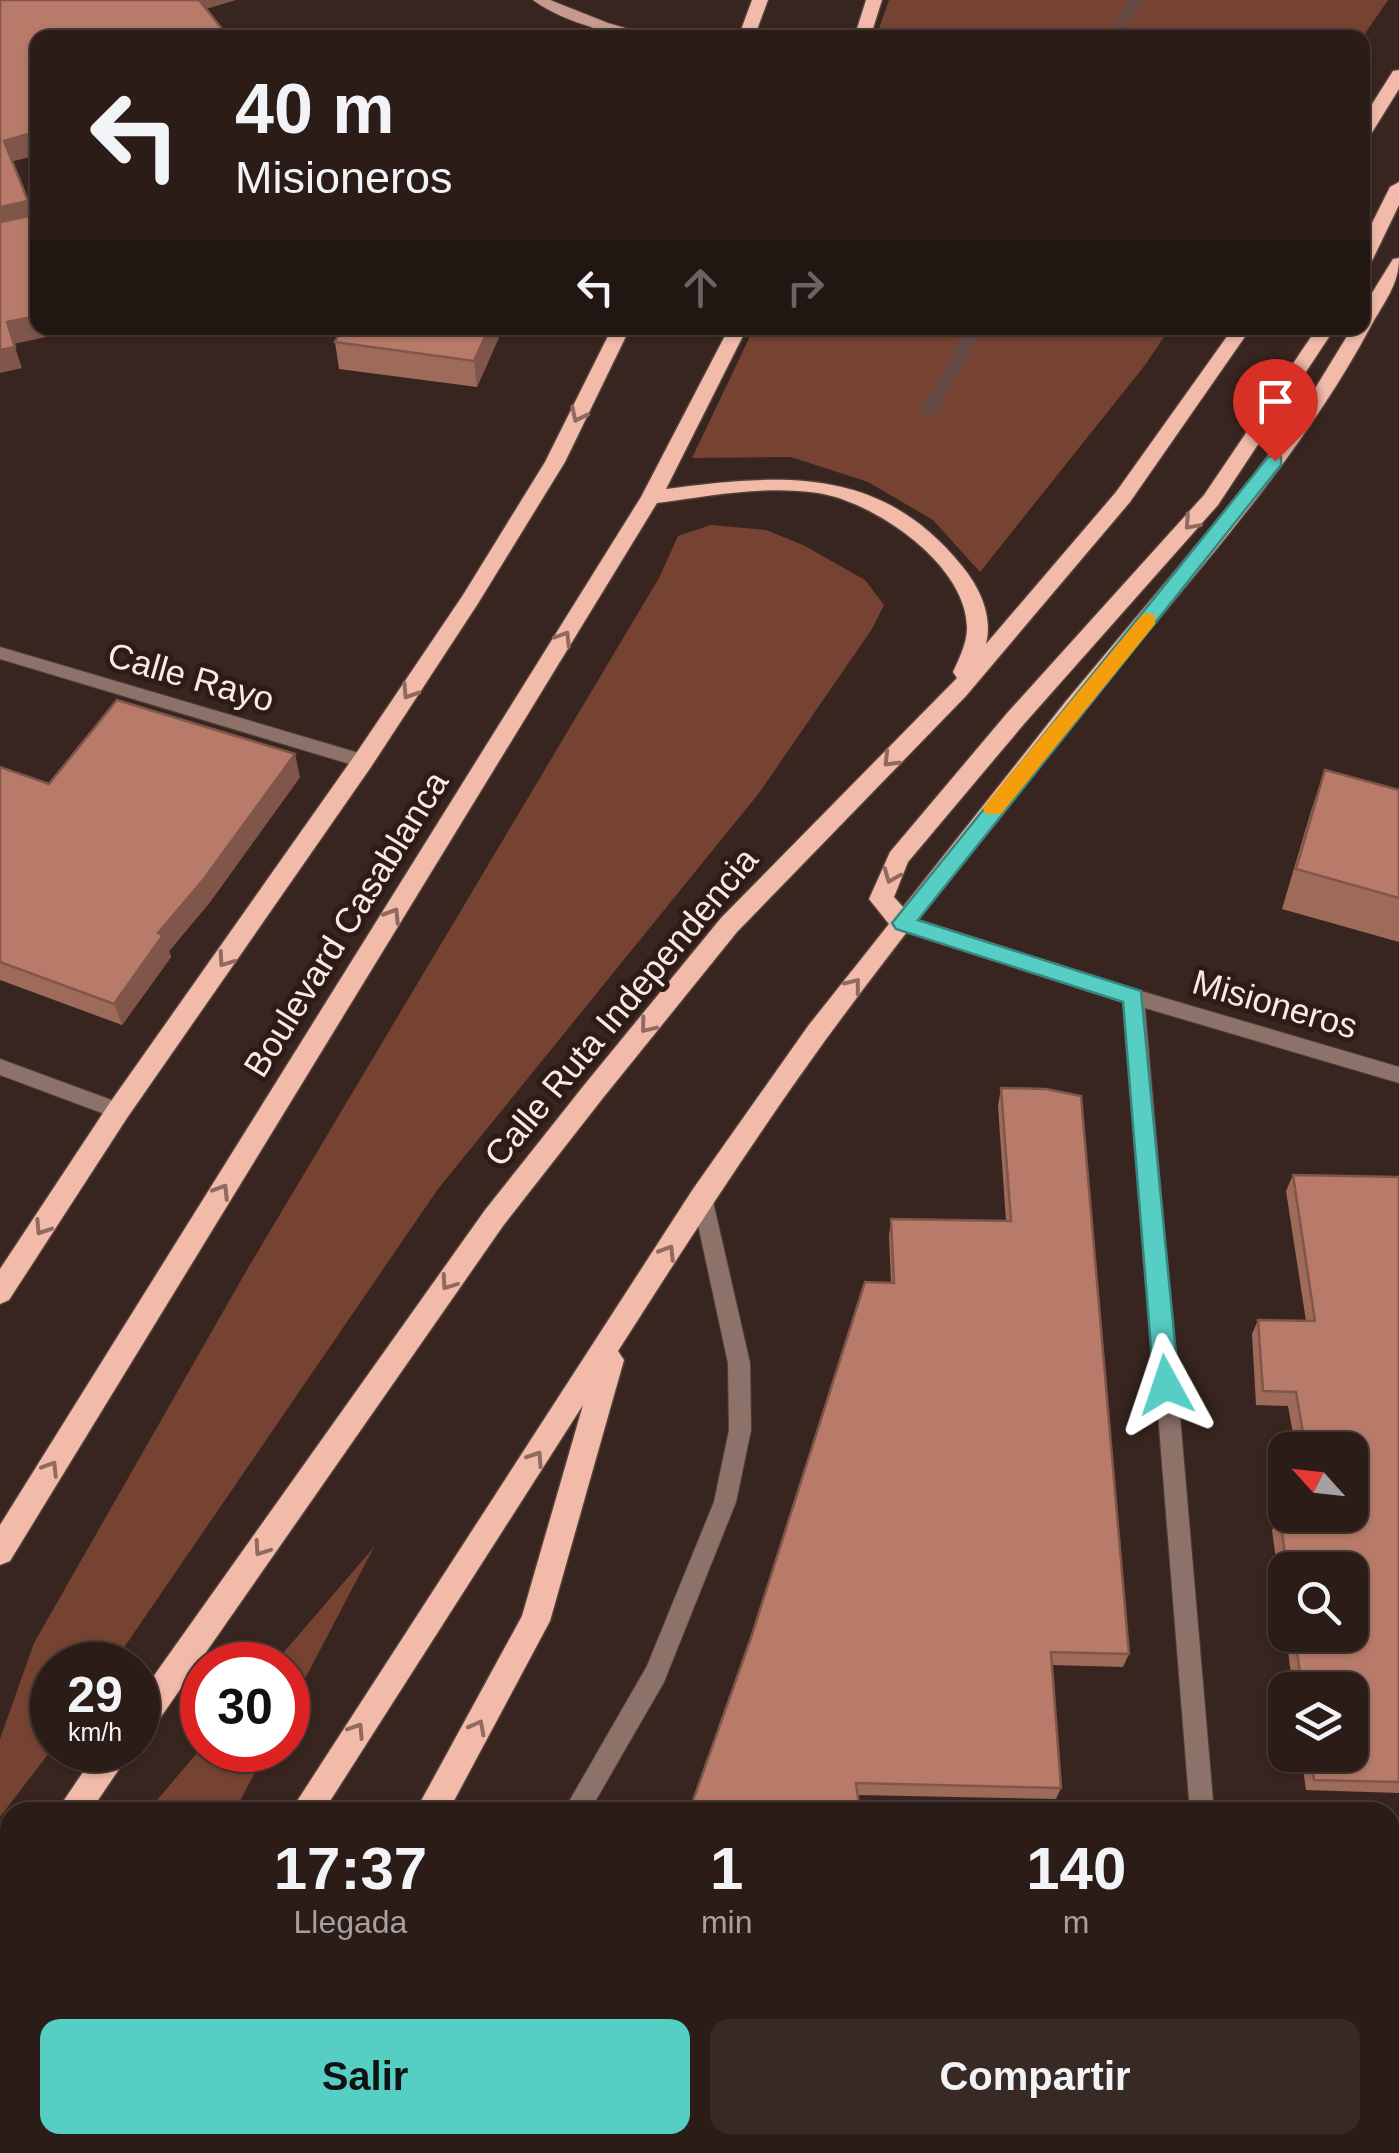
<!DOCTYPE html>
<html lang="es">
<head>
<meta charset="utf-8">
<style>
  :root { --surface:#2b1c17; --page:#372924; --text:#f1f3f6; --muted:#a6a1a1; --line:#473a36; --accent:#56cec3 }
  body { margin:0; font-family:Helvetica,sans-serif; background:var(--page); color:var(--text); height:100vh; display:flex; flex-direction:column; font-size:38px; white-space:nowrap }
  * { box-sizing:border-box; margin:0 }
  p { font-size:32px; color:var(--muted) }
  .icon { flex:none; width:55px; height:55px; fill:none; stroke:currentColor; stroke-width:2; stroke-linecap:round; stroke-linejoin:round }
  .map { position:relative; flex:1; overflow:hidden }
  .sheet { position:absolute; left:0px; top:1802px; width:1400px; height:352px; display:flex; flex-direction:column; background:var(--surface); border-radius:30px 30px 0 0; box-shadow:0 2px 8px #0004,0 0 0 2px var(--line) }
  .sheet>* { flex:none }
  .top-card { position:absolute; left:30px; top:30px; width:1340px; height:305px; border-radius:20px; box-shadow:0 2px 8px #0004,0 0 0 2px var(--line); background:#2b1c17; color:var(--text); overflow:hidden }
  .needle { width:65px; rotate:297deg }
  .tools { position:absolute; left:1268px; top:1432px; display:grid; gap:20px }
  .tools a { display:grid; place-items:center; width:100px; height:100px; border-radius:20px; background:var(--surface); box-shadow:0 2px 8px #0004,0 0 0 2px var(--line); font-size:50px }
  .speed { position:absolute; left:30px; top:1642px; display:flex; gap:20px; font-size:50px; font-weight:700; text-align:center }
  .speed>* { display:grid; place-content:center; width:130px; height:130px; border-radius:50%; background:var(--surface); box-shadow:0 2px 8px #0004,0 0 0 2px var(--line); line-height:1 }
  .speed small { font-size:25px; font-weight:400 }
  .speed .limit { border:15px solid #d22; background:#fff; color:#111 }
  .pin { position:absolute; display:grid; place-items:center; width:85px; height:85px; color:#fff; margin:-102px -42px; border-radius:50% 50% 50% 0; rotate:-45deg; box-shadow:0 0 10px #0007 }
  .pin .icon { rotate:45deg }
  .me { position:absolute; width:110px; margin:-55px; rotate:355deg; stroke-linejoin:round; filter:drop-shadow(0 0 8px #0008) }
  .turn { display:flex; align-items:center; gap:35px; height:210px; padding:0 40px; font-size:45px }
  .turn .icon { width:130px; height:130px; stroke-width:2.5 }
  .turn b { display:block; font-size:70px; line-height:85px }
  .lanes { display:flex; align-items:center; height:95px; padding:0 40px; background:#0003; justify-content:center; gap:50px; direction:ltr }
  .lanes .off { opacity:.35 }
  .eta { display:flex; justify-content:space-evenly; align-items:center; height:170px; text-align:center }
  .eta b { font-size:60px; font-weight:700; line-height:70px }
  .cta { display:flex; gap:20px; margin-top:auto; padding:20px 40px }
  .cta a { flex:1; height:115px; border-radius:20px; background:var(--accent); color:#111; font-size:40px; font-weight:700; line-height:115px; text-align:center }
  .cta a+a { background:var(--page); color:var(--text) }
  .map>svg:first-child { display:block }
  .green { fill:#764333 }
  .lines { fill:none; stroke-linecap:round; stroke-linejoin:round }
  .stream { fill:#664845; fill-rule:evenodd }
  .street-casing { stroke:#54413b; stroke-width:2 }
  .secondary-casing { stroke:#54413b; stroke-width:2 }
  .primary-casing { stroke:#54413b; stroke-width:3 }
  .street { fill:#8d726a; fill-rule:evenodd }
  .secondary { fill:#c69b8e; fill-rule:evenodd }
  .primary { fill:#f1baa9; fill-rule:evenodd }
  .wall { fill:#9e6a5a }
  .shaded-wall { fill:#81564a }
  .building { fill:#b87b69; stroke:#81564a; stroke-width:2.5 }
  .oneway { stroke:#906a5f }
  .route { fill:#56cec3; stroke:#38867f; stroke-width:2.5 }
  .slow { fill:#f59e0b }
  .labels { text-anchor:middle; stroke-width:10; stroke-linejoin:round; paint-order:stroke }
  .street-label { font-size:35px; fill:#f8eae5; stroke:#2f1b15 }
</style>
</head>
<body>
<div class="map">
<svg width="1399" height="2153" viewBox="0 0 1399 2153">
  <rect width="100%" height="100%" fill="#39251f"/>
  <path class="green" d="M889,0H1388L1362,38L876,37Z
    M754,328H1170L1145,365L980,572L933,520L868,482L791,457L692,458Z
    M711,525L766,530L803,545L865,580L884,605L872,629L759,793L438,1189L112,1665H52V1749L0,1817V1739L34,1643L248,1268L659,578L678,536Z
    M374,1547L288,1711V1665H273Z
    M202,1747L267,1750L234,1812H147Z
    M10,1972V2145H59L55,2153H0V1984Z"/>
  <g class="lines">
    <path class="stream" d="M1128,0H1142L1121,38H1106Z
      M967,328H983L935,416H923L920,412Z"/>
    <defs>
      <path id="street" d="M599,23L610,26L592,38H575Z
        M0,647L369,756L372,761L363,768L0,659Z
        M903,916L1134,989L1399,1067V1083L1145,1008L1214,1812H1190L1125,1002L896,928L894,923L896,918Z
        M0,1059L125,1105L128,1111L125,1117L118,1119L0,1075Z
        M702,1188L709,1191L712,1197L750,1363L751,1430L736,1502L664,1682L589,1812H563L647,1666L714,1502L729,1430L728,1363L692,1197L695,1191Z
        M387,2145H415L412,2153H384Z
        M1216,2145H1244L1245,2153H1217Z"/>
      <path id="secondary" d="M533,0H550L608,23L660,38C621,38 564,23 533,0Z"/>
      <path id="primary" d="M752,0H768L754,38H738Z
        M866,0H882L870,38H854Z
        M1399,70V89L1368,139L1362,140V120L1393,71Z
        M1399,182V205L1371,263L1362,268V243L1390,187Z
        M1399,258C1399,285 1384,302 1371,326C1295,468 1182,587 1081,713C995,821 906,930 824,1042C752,1142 685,1246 618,1351L624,1360L550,1621L448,1812H415L522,1616L583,1405L323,1812H290L693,1189L808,1026L889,924L869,899L890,852L1008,712L1204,495L1317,328H1335L1218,505L1024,724L908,862L894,897L903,907L1066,701L1247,485L1308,400L1352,328H1362V309L1393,259Z
        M612,328H630L565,462L477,605L371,767L127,1118L9,1300L0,1304V1269L109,1104L355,755L463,595L545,462Z
        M729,328H747L666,489C781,474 881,465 962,566C980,588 993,616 986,644L1116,492L1233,328H1251L1130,502L966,696L737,932L603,1098L503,1226L149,1734L138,1738V1698L485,1210L585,1084L721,918L957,678L953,672C959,659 967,643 967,628C967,565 875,502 818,493C764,485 710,496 657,503L10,1561L0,1565V1525L641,497Z
        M98,1750H132L90,1812H56Z
        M10,1878V1918L0,1922V1882Z
        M97,2145H132L129,2153H94Z
        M232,2145H267L264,2153H229Z"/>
    </defs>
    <use href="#street" class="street-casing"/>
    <use href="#secondary" class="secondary-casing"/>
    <use href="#primary" class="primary-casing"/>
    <use href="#street" class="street"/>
    <use href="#secondary" class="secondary"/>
    <use href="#primary" class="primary"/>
  </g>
  <path class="wall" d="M342,328H503L477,387L339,369L335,342Z
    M0,767L49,784L300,777L210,902L169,951L171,957L122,1025L0,980Z
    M1325,770L1399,790V942L1282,909L1311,811Z
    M1001,1088L1129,1654L1123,1667L1052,1665L1061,1788L1056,1799L858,1795L689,1812L891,1283L889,1236L891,1219L1006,1221L998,1106Z
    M1293,1175L1399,1177V1793L1306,1790L1301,1755H1350V1690H1293L1286,1635H1350V1570H1285V1628L1272,1530L1280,1517L1350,1515V1450H1296L1288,1406L1256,1405L1252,1334L1258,1320L1306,1321L1286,1191Z
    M995,2145H1131L1132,2153H995Z
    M1359,2145H1390L1399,2153H1360Z"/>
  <path class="shaded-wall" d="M194,0H236L196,12Z
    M38,131V155L10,162L4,141Z
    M28,201L34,223L0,230V207Z
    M38,316V328H87L14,344L7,322Z
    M489,328H503L477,387L474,361Z
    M15,347L22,368L0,373V350Z
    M295,754L300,777L210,902L169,951L171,957L122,1025L114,1004L158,933Z"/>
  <path class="building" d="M0,0H199L229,38H38V131L4,141L28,201L0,207Z
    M34,215L38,224V316L7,322L15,347L0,350V222Z
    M342,328H489L474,361L335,342Z
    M117,700L295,754L203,880L158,933L163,935L114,1004L0,962V767L49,784Z
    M1325,770L1399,790V898L1296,869Z
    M1001,1088L1046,1089L1081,1096L1129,1654L1051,1652L1061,1788L856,1783L860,1812H689L751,1638L865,1282L894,1283L891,1219L1011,1221Z
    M1293,1175L1399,1177V1782L1314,1780L1311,1755H1350V1690H1302L1295,1635H1350V1570H1287L1280,1517L1350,1515V1450H1306L1296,1392L1263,1391L1258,1320L1315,1321Z
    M1390,1911L1399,1912V2153H1371L1369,2145H1390Z
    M562,2145H850V2153H559Z
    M1000,2145H1131L1132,2153H1000Z"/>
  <defs><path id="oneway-chevron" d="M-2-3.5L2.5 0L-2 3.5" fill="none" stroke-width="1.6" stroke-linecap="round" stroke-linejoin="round" transform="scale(2.5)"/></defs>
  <g class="oneway">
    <use href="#oneway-chevron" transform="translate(578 415) rotate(116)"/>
    <use href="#oneway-chevron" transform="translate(1191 523) rotate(132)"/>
    <use href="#oneway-chevron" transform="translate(564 638) rotate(-58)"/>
    <use href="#oneway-chevron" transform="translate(409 692) rotate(123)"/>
    <use href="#oneway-chevron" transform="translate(890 760) rotate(134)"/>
    <use href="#oneway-chevron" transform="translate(891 876) rotate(112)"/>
    <use href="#oneway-chevron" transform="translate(393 915) rotate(-58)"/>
    <use href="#oneway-chevron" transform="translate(225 960) rotate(125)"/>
    <use href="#oneway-chevron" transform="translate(854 985) rotate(-52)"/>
    <use href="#oneway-chevron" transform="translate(647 1026) rotate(129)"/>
    <use href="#oneway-chevron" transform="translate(222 1191) rotate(-58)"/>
    <use href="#oneway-chevron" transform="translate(42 1228) rotate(123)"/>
    <use href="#oneway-chevron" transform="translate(668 1252) rotate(-58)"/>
    <use href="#oneway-chevron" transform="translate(448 1283) rotate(125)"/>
    <use href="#oneway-chevron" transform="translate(536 1458) rotate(-57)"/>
    <use href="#oneway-chevron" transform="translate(51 1468) rotate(-58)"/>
    <use href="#oneway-chevron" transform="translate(261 1549) rotate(125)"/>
    <use href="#oneway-chevron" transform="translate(478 1727) rotate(-62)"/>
    <use href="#oneway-chevron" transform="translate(357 1730) rotate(-57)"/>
  </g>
  <path class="route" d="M1275,455L1281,457V465L918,920L1141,991L1179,1385L1175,1393L1166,1397L1157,1393L1154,1385L1123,1002L896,929L892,923L1268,457Z"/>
  <path class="slow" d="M1148,613L1155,615V624L1001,814H986L983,809L986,804L1142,615Z"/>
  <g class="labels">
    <g class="street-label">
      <text transform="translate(191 677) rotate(16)" y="12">Calle Rayo</text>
      <text transform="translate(346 924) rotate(-58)" y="12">Boulevard Casablanca</text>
      <text transform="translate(1275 1004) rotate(16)" y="12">Misioneros</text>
      <text transform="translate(621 1007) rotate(-50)" y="12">Calle Ruta Independencia</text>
    </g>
  </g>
</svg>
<div class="tools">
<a><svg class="needle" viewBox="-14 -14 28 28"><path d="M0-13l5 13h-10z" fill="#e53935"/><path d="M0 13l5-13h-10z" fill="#a6a1a1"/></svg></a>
<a><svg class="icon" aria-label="search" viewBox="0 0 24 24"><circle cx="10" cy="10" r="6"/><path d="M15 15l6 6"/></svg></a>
<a><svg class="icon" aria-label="layers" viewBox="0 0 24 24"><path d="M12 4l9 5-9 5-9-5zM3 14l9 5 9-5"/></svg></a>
</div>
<div class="speed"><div>29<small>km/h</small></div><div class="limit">30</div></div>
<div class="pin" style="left:1275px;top:461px;background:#d93025"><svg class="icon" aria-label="arrive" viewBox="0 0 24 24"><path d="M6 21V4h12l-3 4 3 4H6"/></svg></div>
<svg class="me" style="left:1166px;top:1385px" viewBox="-20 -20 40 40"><path d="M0-17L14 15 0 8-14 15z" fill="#56cec3" stroke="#fff" stroke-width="4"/></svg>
<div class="top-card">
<div class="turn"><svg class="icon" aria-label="left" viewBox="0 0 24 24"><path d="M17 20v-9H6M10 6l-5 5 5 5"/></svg><div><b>40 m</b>Misioneros</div></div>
<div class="lanes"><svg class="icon" aria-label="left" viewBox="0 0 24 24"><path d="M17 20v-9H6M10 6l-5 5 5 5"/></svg><svg class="icon off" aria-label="ahead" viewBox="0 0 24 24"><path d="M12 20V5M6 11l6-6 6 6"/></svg><svg class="icon off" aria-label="right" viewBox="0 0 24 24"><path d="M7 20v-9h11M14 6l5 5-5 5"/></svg></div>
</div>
<section class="sheet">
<div class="eta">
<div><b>17:37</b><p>Llegada</p></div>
<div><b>1</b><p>min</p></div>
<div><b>140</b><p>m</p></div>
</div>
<div class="cta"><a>Salir</a><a>Compartir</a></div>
</section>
</div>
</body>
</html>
